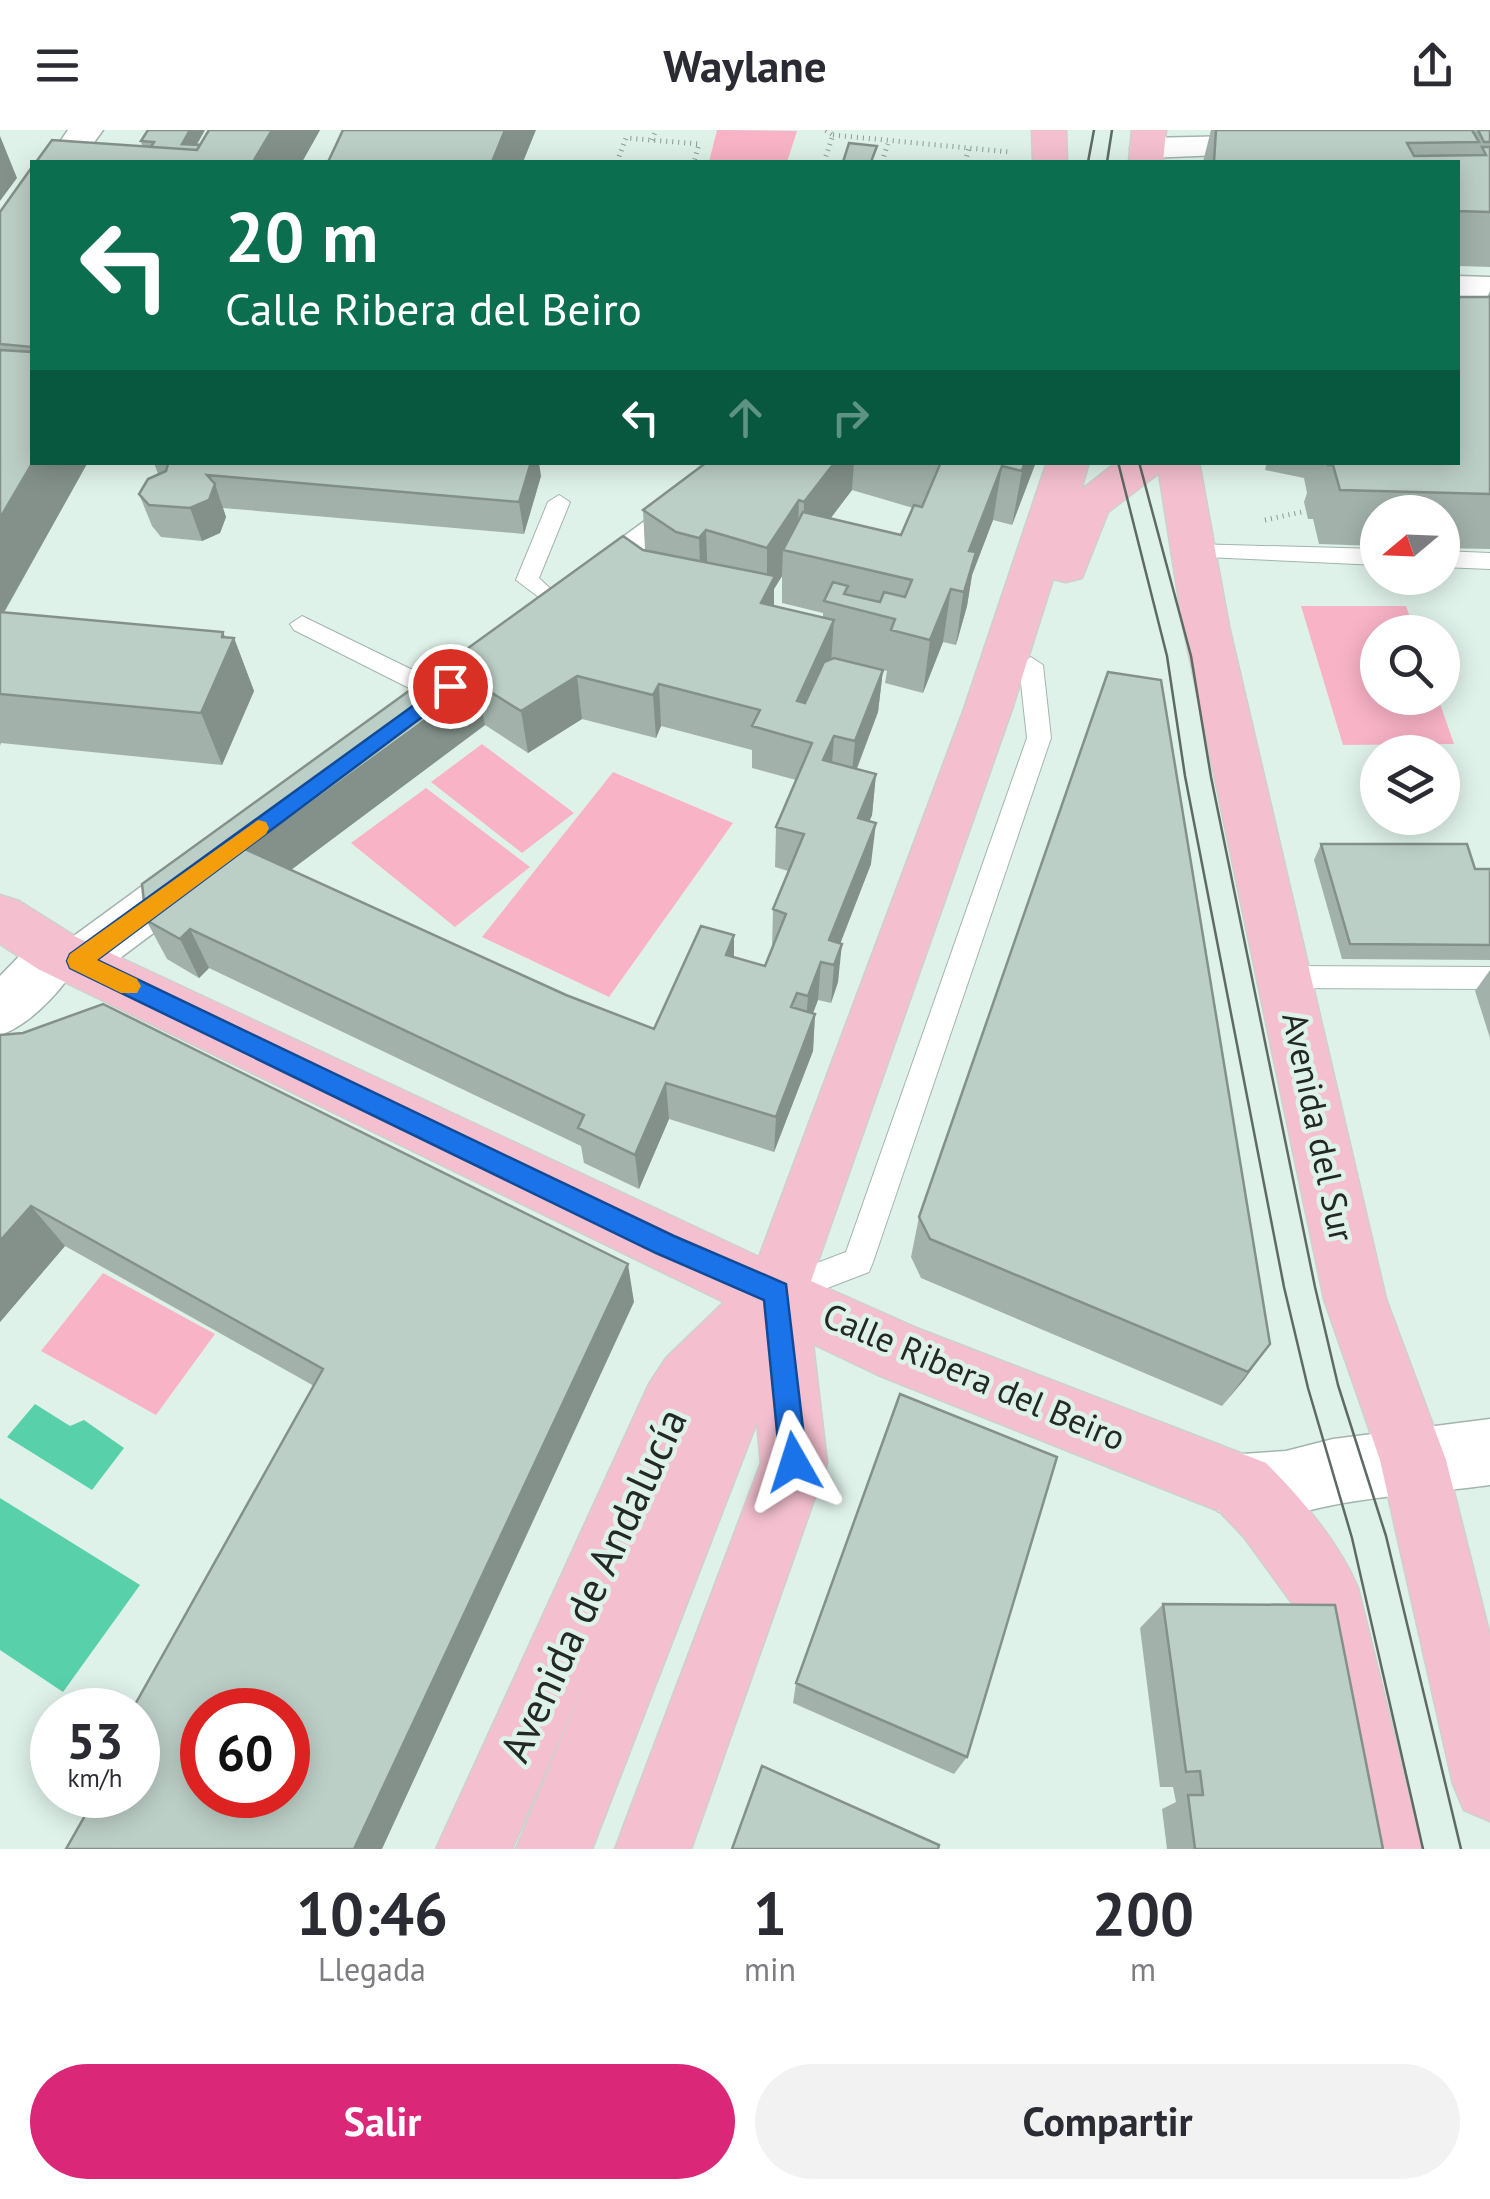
<!DOCTYPE html>
<html lang="es">
<head>
<meta charset="utf-8">
<style>
  :root { --surface:#fff; --page:#f2f2f3; --text:#2b2b33; --muted:#7c7c81; --accent:#db2777 }
  body { margin:0; font-family:"PT Sans",sans-serif; background:var(--page); color:var(--text); height:100vh; display:flex; flex-direction:column; font-size:38px; white-space:nowrap }
  * { box-sizing:border-box; margin:0 }
  p { font-size:32px; color:var(--muted) }
  .icon { flex:none; width:55px; height:55px; fill:none; stroke:currentColor; stroke-width:2; stroke-linecap:round; stroke-linejoin:round }
  .map { position:relative; height:1719px; overflow:hidden }
  .sheet { display:flex; flex-direction:column; background:var(--surface); flex:1 }
  .sheet>* { flex:none }
  .top-card { position:absolute; left:30px; top:30px; width:1430px; height:305px; border-radius:0px; box-shadow:0 5px 25px #0003; background:#0b6e4f; color:#fff; overflow:hidden }
  .needle { width:65px; rotate:251deg }
  .controls { position:absolute; left:1360px; top:365px; display:grid; gap:20px }
  .controls a { display:grid; place-items:center; width:100px; height:100px; border-radius:50%; background:var(--surface); box-shadow:0 5px 25px #0003; font-size:50px }
  .speed { position:absolute; left:30px; top:1558px; display:flex; gap:20px; font-size:50px; font-weight:700; text-align:center }
  .speed>* { display:grid; place-content:center; width:130px; height:130px; border-radius:50%; background:var(--surface); box-shadow:0 5px 25px #0003; line-height:1 }
  .speed small { font-size:25px; font-weight:400 }
  .speed .limit { border:15px solid #d22; background:#fff; color:#111 }
  .pin { position:absolute; display:grid; place-items:center; width:85px; height:85px; color:#fff; margin:-42px; border:5px solid #fff; border-radius:50%; box-shadow:0 2px 10px #0007 }
  .me { position:absolute; width:110px; margin:-55px; rotate:354deg; stroke-linejoin:round; filter:drop-shadow(0 0 8px #0008) }
  .turn { display:flex; align-items:center; gap:35px; height:210px; padding:0 30px; font-size:45px }
  .turn .icon { width:130px; height:130px; stroke-width:2.5 }
  .turn b { display:block; font-size:70px; line-height:85px }
  .lanes { display:flex; align-items:center; height:95px; padding:0 30px; background:#0003; justify-content:center; gap:50px; direction:ltr }
  .lanes .off { opacity:.35 }
  .eta { display:flex; justify-content:space-evenly; align-items:center; height:170px; text-align:center }
  .eta b { font-size:60px; font-weight:600; line-height:70px }
  .button { display:flex; gap:20px; margin-top:auto; padding:20px 30px }
  .button a { flex:1; height:115px; border-radius:60px; background:var(--accent); color:#fff; font-size:40px; font-weight:600; line-height:115px; text-align:center }
  .button a+a { background:var(--page); color:var(--text) }
  header { display:flex; justify-content:space-between; align-items:center; height:130px; padding:0 30px; background:var(--surface); font-size:45px; font-weight:600 }
  .map>svg:first-child { display:block }
  .green { fill:#f9b3c7 }
  .water { fill:#58d0aa }
  .lines { fill:none; stroke-linecap:round; stroke-linejoin:round }
  .lane-casing { stroke:#a2b5ad; stroke-width:2 }
  .street-casing { stroke:#a2b5ad; stroke-width:3 }
  .secondary-casing { stroke:#a2b5ad; stroke-width:3 }
  .primary-casing { stroke:#ced0cf; stroke-width:3 }
  .path { stroke:#8d9a95; stroke-width:5; stroke-dasharray:1 5; stroke-linecap:butt }
  .lane { fill:#fff; fill-rule:evenodd }
  .street { fill:#fff; fill-rule:evenodd }
  .secondary { fill:#fff; fill-rule:evenodd }
  .primary { fill:#f4c0d0; fill-rule:evenodd }
  .tram { stroke:#5f6a65; stroke-width:2.5 }
  .wall { fill:#a2b2ab; fill-rule:evenodd }
  .shaded-wall { fill:#84918b }
  .building { fill:#bccfc7; stroke:#84918b; stroke-width:2.5; fill-rule:evenodd }
  .route { fill:#1a73e8; stroke:#114b97; stroke-width:2.5 }
  .slow { fill:#f59e0b }
  .labels { text-anchor:middle; stroke-width:9; stroke-linejoin:round; paint-order:stroke }
  .street-label { font-size:35px; fill:#222926; stroke:#dff2ea }
  .near-street-label { font-size:42px; fill:#222926; stroke:#dff2ea }
</style>
</head>
<body>
<header><svg class="icon" aria-label="menu" viewBox="0 0 24 24"><path d="M4 6h16M4 12h16M4 18h16"/></svg>Waylane<svg class="icon" aria-label="share" viewBox="0 0 24 24"><path d="M12 15V3M7 8l5-5 5 5M5 13v7h14v-7"/></svg></header>
<div class="map">
<svg width="1490" height="1719" viewBox="0 0 1490 1719">
  <rect width="100%" height="100%" fill="#dff2ea"/>
  <path class="green" d="M717,0L797,1L787,32H709Z
    M1301,476H1406L1415,502H1378V568H1438L1454,614L1343,615Z
    M482,614L574,683L522,723L431,652Z
    M613,642L733,693L609,867L482,807Z
    M426,658L530,737L455,797L351,713Z
    M103,1143L215,1204L156,1285L41,1221Z"/>
  <path class="water" d="M35,1274L70,1296L84,1290L124,1318L92,1360L7,1307Z
    M0,1368L140,1455L63,1562L0,1520Z"/>
  <g class="lines">
    <defs>
      <path id="lane" d="M559,365L570,372L539,448L555,463L544,471L516,450L548,372Z
        M1192,414L1378,419V435L1184,426L1181,421Z
        M1442,421L1490,423V439L1442,437Z
        M302,486L429,548L433,554L429,560H413L294,500L290,494Z
        M1031,527L1043,535L1051,608L873,1132L869,1142L778,1177L767,1172L762,1162L767,1152L846,1122L1027,608L1019,535Z
        M1286,836L1490,837V859L1286,858L1276,855L1272,847L1276,839Z"/>
      <path id="street" d="M725,332H772L766,341L597,470L582,474L567,470L560,459L567,448Z
        M201,720L219,726L226,740L219,754L96,846L78,852L60,846L52,831L60,816L183,726Z"/>
      <path id="secondary" d="M68,0H103L80,32H46Z
        M1282,5L1294,8L1299,15L1294,22L1147,28L1135,25L1130,18L1135,11L1147,8Z
        M1458,146L1490,147V171L1458,168Z
        M57,801L76,807L84,823C68,854 33,894 0,905V846L38,807Z
        M1490,1289V1355C1438,1362 1385,1365 1333,1375C1292,1383 1259,1397 1218,1381L1209,1357L1218,1333L1242,1324L1286,1321L1333,1309Z"/>
      <path id="primary" d="M1032,0H1066L1067,32H1033Z
        M1132,0H1166L1163,32H1129Z
        M1047,332H1089L1081,360L1117,332H1199L1229,496L1386,1169L1446,1330L1490,1506V1691L1464,1680L1453,1654L1380,1330L1324,1169L1183,496L1159,343L1108,382L1082,448L1066,452L1053,449L1012,579L811,1151L919,1199L1266,1333C1302,1369 1338,1411 1358,1458L1422,1719H1346L1292,1473L1244,1407L1219,1381L878,1245L813,1214L827,1333L691,1719H615L761,1333L757,1292L592,1719H516L587,1546L512,1719H436L649,1254L666,1228L724,1172L38,839L0,814V765L19,771L76,807L759,1127L964,579Z"/>
    </defs>
    <use href="#lane" class="lane-casing"/>
    <use href="#street" class="street-casing"/>
    <use href="#secondary" class="secondary-casing"/>
    <use href="#primary" class="primary-casing"/>
    <path class="path" d="M833,5L1010,22
      M652,10L656,0
      M617,32L626,8L699,14L694,32
      M824,32L833,5L825,0
      M882,32L889,10
      M965,32L969,18
      M1265,390L1306,381"/>
    <use href="#lane" class="lane"/>
    <use href="#street" class="street"/>
    <use href="#secondary" class="secondary"/>
    <use href="#primary" class="primary"/>
    <path class="tram" d="M1088,32L1094,0
      M1107,32L1112,0
      M1118,332L1167,526L1185,646L1284,1157L1308,1258L1352,1408L1423,1719
      M1139,332L1191,526L1211,647L1315,1157L1338,1255L1386,1406L1461,1719"/>
  </g>
  <path class="wall" d="M148,0H205L197,15H200L209,0H320L302,32H36L142,16L141,11Z
    M1211,0H1490V137L1458,136V32H1203Z
    M32,37V332H88L4,483L223,502L225,508H234L254,561L222,635L1,613L0,616V82Z
    M1490,161V419L1442,418V382H1378V416L1319,414L1313,389H1308L1304,372L1307,363L1304,348L1265,340L1267,332H1458L1487,167Z
    M707,332H1036L1012,395L993,390L972,445L967,476L956,515L943,512L923,563L885,553L887,541L883,540L878,582L857,639L876,644L872,685L869,691L871,734L840,813L838,852L831,873L818,870L813,883L815,884L813,921L774,1022L669,989L639,1059L584,1033L581,1016L209,838L199,848L167,829L146,790L643,420H645L643,380ZM852,360L913,378L901,405L830,389ZM782,446V473L823,483V488L774,476V459ZM582,589L656,608L661,596L752,620V638L796,650L776,697L775,737L788,741L773,779L772,819L765,836L734,827L654,899L566,865L291,740L485,595L528,623Z
    M154,333L541,346L524,404L223,378L226,387L220,403L202,411L161,407L152,396L139,364L158,344Z
    M1321,714L1475,739H1490V830L1342,829L1314,730Z
    M1490,840V908L1475,861Z
    M0,905L634,1172L87,1682L314,1256L65,1116L0,1192Z
    M919,1087L1270,1214L1222,1276L921,1148L911,1127Z
    M1163,1474L1383,1719H1167L1162,1679L1176,1672L1173,1657H1160L1140,1498Z
    M796,1553L967,1627L954,1644L793,1573Z"/>
  <path class="shaded-wall" d="M190,0H205L190,25L182,14Z
    M272,0H320L302,32H253Z
    M505,0H536L523,32H492Z
    M0,6L17,48L0,71Z
    M33,332H88L0,489V388Z
    M531,332H539L541,346L524,404L519,372Z
    M835,332H854L852,360L802,426L804,372Z
    M1025,332H1036L1012,395L1022,341Z
    M1002,336L993,390L972,445L967,476L956,515L969,421Z
    M215,354L226,387L220,403L202,411L190,378Z
    M799,370L797,423L783,420L782,446L774,459V489L761,473L767,462V418Z
    M706,400L708,453L701,462L699,408Z
    M951,459L943,512L923,563L930,510Z
    M834,490L831,533L798,609L797,571Z
    M223,502L230,519L234,508L254,561L222,635L201,583Z
    M883,540L878,582L851,653L855,611Z
    M577,546L582,589L528,623L521,581Z
    M476,553L485,595L264,760L247,720Z
    M659,554L661,596L656,608L653,565Z
    M834,606L831,648L823,630Z
    M876,644L872,685L854,729L858,688Z
    M876,693L871,734L832,835L829,810Z
    M190,799L209,838L199,848L180,809Z
    M734,805V844L726,825Z
    M842,814L838,852L831,873L834,835Z
    M821,832L818,870L805,904L808,866Z
    M815,884L813,921L774,1022L776,987Z
    M666,953L669,989L639,1059L635,1025Z
    M31,1076L65,1116L0,1192V1111Z
    M628,1134L634,1172L382,1719H354Z
    M1270,1214L1244,1250L1222,1276L1248,1242Z"/>
  <path class="building" d="M148,0H190L182,14L200,15L197,20L151,17L154,12L141,11Z
    M209,0H272L253,32H36L52,10L197,20Z
    M343,0H505L492,32H328Z
    M1216,0H1472L1479,12L1407,13L1414,26L1486,25L1482,17H1490V82L1458,81V32H1214Z
    M1478,0H1490V12H1484Z
    M849,13L877,16L871,32H843Z
    M32,37V217L0,214V82Z
    M1458,167H1490V364L1340,360L1333,335H1328L1327,332H1458Z
    M0,220L32,222L33,332L0,388Z
    M155,332H531L519,372L207,345L215,354L209,370L190,378L149,375L139,364L148,349L166,341L168,334Z
    M707,332H835L804,372L799,370L767,418L706,400L699,408L676,402L643,380Z
    M941,332H1025L1022,341L1002,336L969,421L976,422L964,462L951,459L930,510L891,500L895,489L824,471L833,452L848,456L844,464L880,472L884,462L905,467L912,450L783,420L803,382L901,405L914,375L922,377Z
    M623,406L643,420L775,446L761,473L834,490L797,571L805,573L824,532L834,528L883,540L855,611L834,606L823,630L876,644L858,688L876,693L829,810L842,814L834,835L821,832L808,866L797,863L791,877L815,884L776,987L666,953L635,1025L578,998L584,985L190,799L180,809L146,790L142,754ZM577,546L653,565L659,554L760,580L752,596L812,613L776,697L804,704L773,779L786,784L765,836L726,825L734,805L701,796L654,899L566,865L247,720L476,553L521,581Z
    M0,482L223,502L222,507L234,508L201,583L0,564Z
    M1108,542L1161,550L1270,1214L1248,1242L930,1109L919,1087Z
    M1321,714H1467L1475,739H1490V815L1350,814Z
    M103,874L628,1134L354,1719H66L87,1682L78,1677L85,1665H138V1580H132L323,1239L31,1076L0,1111V905L23,903ZM202,1580H288V1665H202Z
    M900,1264L1057,1327L967,1627L796,1553Z
    M1163,1474L1335,1475L1383,1719H1195L1188,1665H1203L1200,1641L1186,1642Z
    M762,1636L939,1715L938,1719H732Z"/>
  <path class="route" d="M450,549L460,556L457,561L97,830L674,1106L786,1154L807,1332L803,1342L794,1346L784,1342L780,1332L764,1170L656,1123L70,838L67,831L70,824Z"/>
  <path class="slow" d="M258,690L266,692L269,698L266,704L97,830L137,849L141,856L137,863H121L70,838L67,831L70,824Z"/>
  <g class="labels">
    <g class="street-label">
      <text transform="translate(1318 997) rotate(78)" y="12">Avenida del Sur</text>
      <text transform="translate(974 1247) rotate(23)" y="12">Calle Ribera del Beiro</text>
    </g>
    <g class="near-street-label">
      <text transform="translate(593 1455) rotate(-65)" y="15">Avenida de Andalucía</text>
    </g>
  </g>
</svg>
<div class="controls">
<a><svg class="needle" viewBox="-14 -14 28 28"><path d="M0-13l5 13h-10z" fill="#e53935"/><path d="M0 13l5-13h-10z" fill="#7c7c81"/></svg></a>
<a><svg class="icon" aria-label="search" viewBox="0 0 24 24"><circle cx="10" cy="10" r="6"/><path d="M15 15l6 6"/></svg></a>
<a><svg class="icon" aria-label="layers" viewBox="0 0 24 24"><path d="M12 4l9 5-9 5-9-5zM3 14l9 5 9-5"/></svg></a>
</div>
<div class="speed"><div>53<small>km/h</small></div><div class="limit">60</div></div>
<div class="pin" style="left:450px;top:556px;background:#d93025"><svg class="icon" aria-label="arrive" viewBox="0 0 24 24"><path d="M6 21V4h12l-3 4 3 4H6"/></svg></div>
<svg class="me" style="left:794px;top:1332px" viewBox="-20 -20 40 40"><path d="M0-17L14 15 0 8-14 15z" fill="#1a73e8" stroke="#fff" stroke-width="4"/></svg>
<div class="top-card">
<div class="turn"><svg class="icon" aria-label="left" viewBox="0 0 24 24"><path d="M17 20v-9H6M10 6l-5 5 5 5"/></svg><div><b>20 m</b>Calle Ribera del Beiro</div></div>
<div class="lanes"><svg class="icon" aria-label="left" viewBox="0 0 24 24"><path d="M17 20v-9H6M10 6l-5 5 5 5"/></svg><svg class="icon off" aria-label="ahead" viewBox="0 0 24 24"><path d="M12 20V5M6 11l6-6 6 6"/></svg><svg class="icon off" aria-label="right" viewBox="0 0 24 24"><path d="M7 20v-9h11M14 6l5 5-5 5"/></svg></div>
</div>
</div>
<section class="sheet">
<div class="eta">
<div><b>10:46</b><p>Llegada</p></div>
<div><b>1</b><p>min</p></div>
<div><b>200</b><p>m</p></div>
</div>
<div class="button"><a>Salir</a><a>Compartir</a></div>
</section>
</body>
</html>
